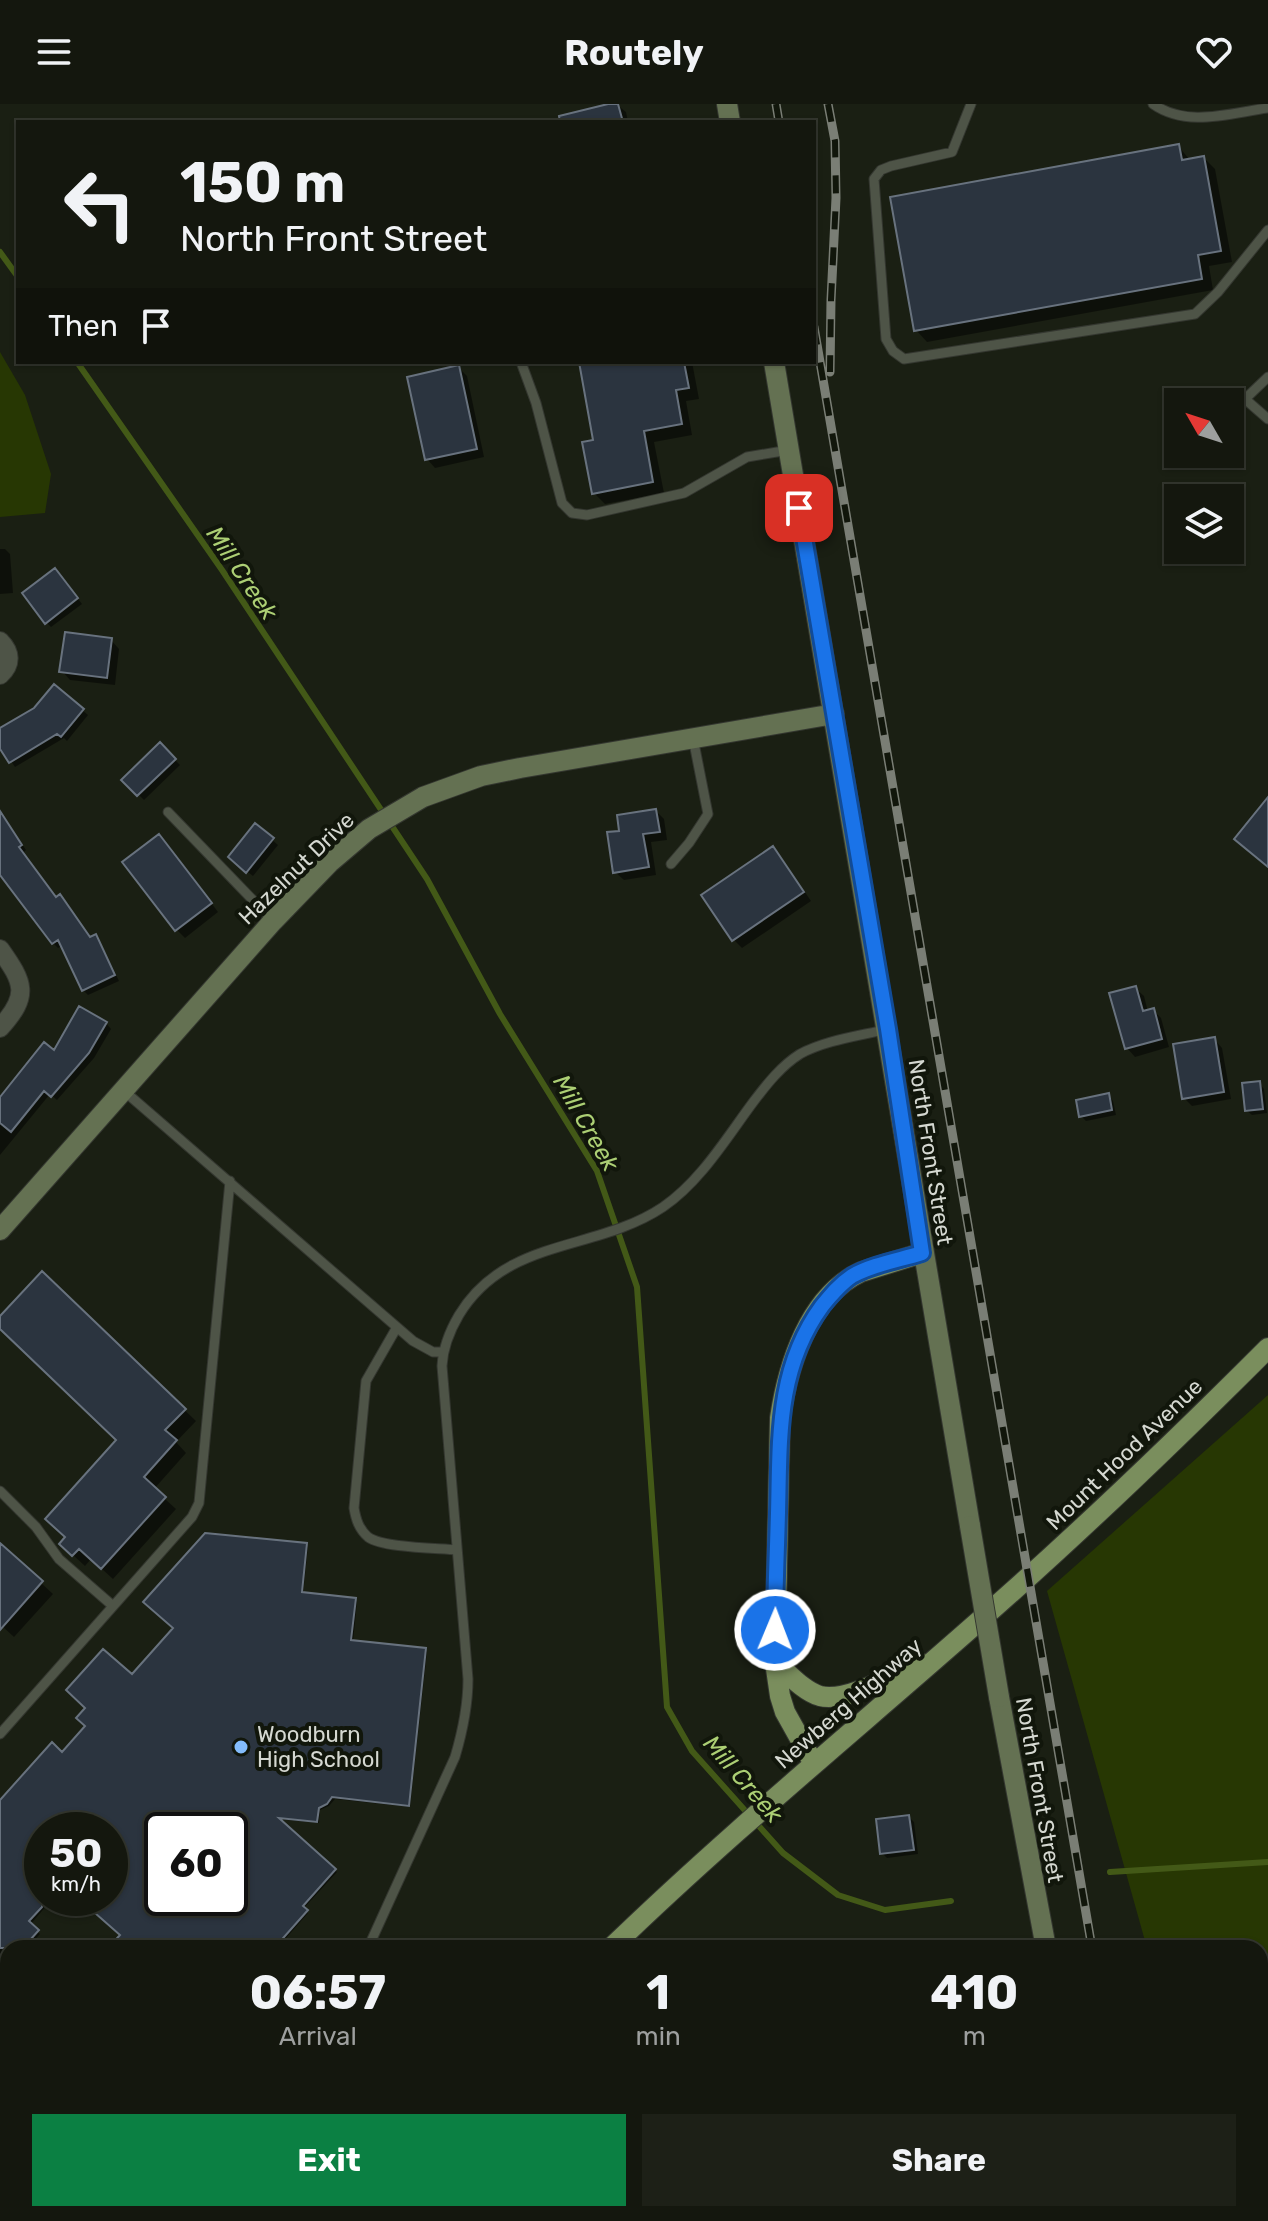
<!DOCTYPE html>
<html lang="en">
<head>
<meta charset="utf-8">
<style>
  :root { --surface:#14170e; --page:#1d2017; --text:#f1f3f6; --muted:#9d9f9e; --line:#33362e; --accent:#0b8043 }
  body { margin:0; font-family:Rubik,sans-serif; background:var(--page); color:var(--text); height:100vh; display:flex; flex-direction:column; font-size:30px; white-space:nowrap }
  * { box-sizing:border-box; margin:0 }
  p { font-size:26px; color:var(--muted) }
  .icon { flex:none; width:44px; height:44px; fill:none; stroke:currentColor; stroke-width:2; stroke-linecap:round; stroke-linejoin:round }
  .map { position:relative; flex:1; overflow:hidden }
  .sheet { position:absolute; left:0px; top:1836px; width:1268px; height:282px; display:flex; flex-direction:column; background:var(--surface); border-radius:24px 24px 0 0; box-shadow:0 2px 6px #0004,0 0 0 2px var(--line) }
  .sheet>* { flex:none }
  .guide { position:absolute; left:16px; top:16px; width:800px; height:244px; border-radius:0px; box-shadow:0 2px 6px #0004,0 0 0 2px var(--line); background:#14170e; color:var(--text); overflow:hidden }
  .needle { width:52px; rotate:309deg }
  .fabs { position:absolute; left:1164px; top:284px; display:grid; gap:16px }
  .fabs a { display:grid; place-items:center; width:80px; height:80px; border-radius:0px; background:var(--surface); box-shadow:0 2px 6px #0004,0 0 0 2px var(--line); font-size:40px }
  .speed { position:absolute; left:24px; top:1708px; display:flex; gap:16px; font-size:40px; font-weight:700; text-align:center }
  .speed>* { display:grid; place-content:center; width:104px; height:104px; border-radius:50%; background:var(--surface); box-shadow:0 2px 6px #0004,0 0 0 2px var(--line); line-height:1 }
  .speed small { font-size:20px; font-weight:400 }
  .speed .limit { border:4px solid #111; border-radius:12px; background:#fff; color:#111 }
  .pin { position:absolute; display:grid; place-items:center; width:68px; height:68px; color:#fff; margin:-34px; border-radius:16px; box-shadow:0 4px 12px #0006 }
  .me { position:absolute; width:88px; margin:-44px; rotate:1deg; stroke-linejoin:round; filter:drop-shadow(0 0 6px #0008) }
  .turn { display:flex; align-items:center; gap:28px; height:168px; padding:0 32px; font-size:36px }
  .turn .icon { width:104px; height:104px; stroke-width:2.5 }
  .turn b { display:block; font-size:56px; line-height:68px }
  .then { display:flex; align-items:center; height:76px; padding:0 32px; background:#0003; gap:16px; font-size:30px }
  .eta { display:flex; justify-content:space-evenly; align-items:center; height:136px; text-align:center }
  .eta b { font-size:48px; font-weight:700; line-height:56px }
  .button { display:flex; gap:16px; margin-top:auto; padding:16px 32px }
  .button a { flex:1; height:92px; border-radius:0px; background:var(--accent); color:#fff; font-size:32px; font-weight:700; line-height:92px; text-align:center }
  .button a+a { background:var(--page); color:var(--text) }
  header { display:flex; justify-content:space-between; align-items:center; height:104px; padding:0 32px; background:var(--surface); font-size:36px; font-weight:700 }
  .map>svg:first-child { display:block }
  .green { fill:#273703 }
  .shadow { fill:#0007; fill-rule:evenodd }
  .lines { fill:none; stroke-linecap:round; stroke-linejoin:round }
  .stream { stroke:#435917; stroke-width:6 }
  .building { fill:#2b343f; stroke:#68727e; stroke-width:2; fill-rule:evenodd }
  .lane-casing { stroke:#343730; stroke-width:11 }
  .street-casing { stroke:#343730; stroke-width:20 }
  .secondary-casing { stroke:#343730; stroke-width:22 }
  .primary-casing { stroke:#343730; stroke-width:22 }
  .lane { stroke:#4e5447; stroke-width:9 }
  .street { stroke:#4e5447; stroke-width:18 }
  .secondary { stroke:#647152; stroke-width:20 }
  .primary { stroke:#7a8e5d; stroke-width:20 }
  .rail-casing { stroke:#7a7e75; stroke-width:9 }
  .rail { stroke:#11160b; stroke-width:6; stroke-dasharray:18; stroke-linecap:butt }
  .secondary-bridge-casing { stroke:#343730; stroke-width:22; stroke-linecap:butt }
  .secondary-bridge { stroke:#647152; stroke-width:20 }
  .route-casing { stroke:#114b97; stroke-width:20 }
  .route { stroke:#1a73e8; stroke-width:14 }
  .poi-dot { fill:#84bcfb; stroke:#11160b; stroke-width:3 }
  .labels { text-anchor:middle; stroke-width:8; stroke-linejoin:round; paint-order:stroke }
  .street-label { font-size:22px; fill:#d5d8d1; stroke:#11160b }
  .poi-label { font-size:22px; fill:#d5d8d1; stroke:#11160b; text-anchor:start }
  .water-label { font-size:24px; font-style:italic; fill:#accf74; stroke:#11160b }
</style>
</head>
<body>
<header><svg class="icon" aria-label="menu" viewBox="0 0 24 24"><path d="M4 6h16M4 12h16M4 18h16"/></svg>Routely<svg class="icon" aria-label="heart" viewBox="0 0 24 24"><path d="M12 20l-8-8c-3-5 5-10 8-4 3-6 11-1 8 4z"/></svg></header>
<div class="map">
<svg width="1268" height="2117" viewBox="0 0 1268 2117">
  <rect width="100%" height="100%" fill="#1a1f13"/>
  <path class="green" d="M0,248L25,291L51,370L45,409L0,413Z
    M1268,1291V1939L1260,1941V1844H1147L1047,1487Z
    M634,2110H1057L1058,2117H635Z"/>
  <path class="shadow" d="M616,0L626,8L628,18H559L558,15Z
    M1179,43L1190,56L1204,54L1215,65L1232,158L1209,162L1213,186L927,238L916,226Z
    M581,258H692L699,295L686,297L692,331L654,338L664,389L605,400L594,389L595,338Z
    M458,263L467,272L484,353L435,364L427,355Z
    M0,445H5L10,450L13,489L0,490Z
    M60,471L82,500L51,523L46,518Z
    M111,536L119,545L115,581L70,576L62,567Z
    M82,606L88,611L67,637L64,634L15,663L0,641V626Z
    M160,641L180,661L144,696L124,676Z
    M656,707L664,715L667,736L651,738L656,771L624,776L615,768L621,728Z
    M0,713L8,719L26,746L23,749L57,795L91,835L95,833L100,838L119,877L88,891L83,886L62,842L58,844L53,839L0,768Z
    M256,722L278,741L253,772L235,758Z
    M167,740L218,808L185,834L177,826Z
    M773,744L781,753L811,797L742,844L734,836L704,792Z
    M1135,884L1144,892L1148,908L1153,906L1161,914L1169,943L1135,953L1127,944Z
    M106,919L111,925L94,954L57,996L50,990L0,1051V996L55,949Z
    M1214,935L1222,944L1231,995L1192,1002L1184,994Z
    M1259,979L1264,985L1267,1009L1252,1011L1246,1006Z
    M1108,991L1113,997L1116,1011L1086,1017L1081,1012Z
    M42,1170L196,1317L176,1338L186,1349L154,1385L176,1405L113,1475L91,1455L85,1462L73,1451L119,1336L0,1222V1214Z
    M0,1441L53,1490L14,1533L2,1522L0,1525Z
    M306,1441L308,1443L303,1491L355,1496L357,1498L353,1538L425,1546L427,1548L410,1703L335,1695L329,1702L320,1706L319,1719L277,1715L337,1768L303,1805L308,1809L280,1841L275,1837L268,1844H111L122,1831L80,1794H110V1726H42V1794H53L30,1821L40,1830L27,1844H8V1848L6,1846L0,1854V1699L63,1650L132,1573ZM162,1726H230V1794H162Z
    M909,1713L914,1718L918,1750L887,1754L882,1749Z"/>
  <g class="lines">
    <path class="stream" d="M0,148L18,173
      M77,258L222,466L427,775L500,910L597,1067L637,1183L667,1603L692,1647L783,1749L838,1791L885,1806L951,1797
      M1110,1768L1268,1758"/>
  </g>
  <path class="building" d="M608,0H618L623,18H560L559,12Z
    M1179,40L1182,56L1204,52L1221,147L1198,151L1202,175L914,227L890,93Z
    M579,258H684L689,284L676,286L682,320L644,327L653,378L592,390L582,338L593,336Z
    M459,261L477,345L425,356L407,273Z
    M55,464L78,494L45,520L22,489Z
    M65,528L112,534L107,574L59,568Z
    M54,580L84,605L61,633L57,630L9,659L0,645V624L34,604Z
    M160,638L176,655L137,692L121,676Z
    M1268,693V763L1234,735Z
    M656,705L660,728L643,730L649,763L613,769L607,728L619,727L617,711Z
    M0,707L22,741L19,743L56,793L60,790L90,833L96,830L115,871L82,887L58,836L52,840L0,771Z
    M255,719L274,734L246,769L228,753Z
    M159,730L212,799L175,827L122,758Z
    M773,742L804,788L732,837L701,791Z
    M1136,882L1143,907L1154,904L1162,935L1125,945L1109,889Z
    M79,902L107,918L89,949L51,993L44,987L11,1028L0,1019V993L44,938L54,946Z
    M1215,933L1224,988L1182,995L1173,940Z
    M1260,977L1263,1005L1245,1007L1242,979Z
    M1109,989L1112,1006L1079,1013L1076,996Z
    M42,1167L186,1305L165,1326L177,1336L144,1373L166,1393L101,1465L79,1445L72,1452L59,1440L65,1433L45,1415L116,1336L0,1225V1212Z
    M205,1429L307,1439L302,1488L356,1494L351,1536L426,1544L409,1702L332,1693L327,1700L319,1704L317,1718L279,1714L336,1765L303,1802L308,1806L277,1841L272,1836L265,1844H108L120,1831L78,1794H110V1726H42V1803L29,1817L39,1826L23,1844H0V1696L52,1638L62,1648L85,1622L76,1614L85,1604L66,1586L103,1545L132,1570L173,1524L143,1498ZM162,1726H230V1794H162Z
    M0,1439L43,1477L0,1526Z
    M909,1711L914,1746L880,1750L876,1715Z"/>
  <g class="lines">
    <defs>
      <path id="lane" d="M971,0L952,48L891,62L881,66L874,75L886,235L893,247L904,255L1195,210L1218,188L1268,126
        M1153,0C1187,24 1230,9 1268,4
        M521,258L536,299L562,399L572,409L587,411L684,389L747,353L789,346
        M1268,273L1245,295L1268,315
        M168,708L273,817
        M671,760L689,739L708,710L693,634
        M123,986L413,1237L433,1248H443
        M397,1223L366,1277L354,1404C356,1416 359,1425 368,1433C383,1444 437,1444 457,1446
        M0,1387L36,1423L59,1455L113,1502
        M0,1630L192,1413L199,1399L230,1077
        M368,1844L455,1653C463,1626 468,1602 468,1575L442,1262C443,1243 449,1228 459,1211C506,1133 596,1148 663,1103C701,1077 727,1033 754,997C767,980 781,962 800,950C826,936 859,932 888,925
        M0,2020L8,2027
        M101,2110L109,2117
        M169,2117L175,2110"/>
      <path id="street" d="M0,537C11,548 12,560 0,571
        M0,845C24,879 30,891 0,924"/>
      <path id="secondary" d="M727,0L730,18
        M774,258L970,1422
        M0,1126L273,817L329,759L369,725L423,693L481,672L520,664L834,610
        M999,1593L1046,1844
        M1092,2110L1094,2117"/>
      <path id="primary" d="M775,1558C788,1569 803,1587 820,1592C846,1599 896,1570 920,1559
        M814,1660L785,1608L780,1592L775,1558L780,1314C788,1261 809,1192 861,1168L922,1149
        M611,1844C740,1719 880,1606 1014,1486C1101,1408 1185,1327 1268,1244
        M393,2117L399,2112"/>
    </defs>
    <use href="#lane" class="lane-casing"/>
    <use href="#street" class="street-casing"/>
    <use href="#secondary" class="secondary-casing"/>
    <use href="#primary" class="primary-casing"/>
    <use href="#lane" class="lane"/>
    <use href="#street" class="street"/>
    <use href="#secondary" class="secondary"/>
    <use href="#primary" class="primary"/>
    <defs>
      <path id="rail" d="M776,0L779,18
        M828,0L835,37L836,94L831,196L830,268
        M814,223L1092,1844
        M1138,2110L1139,2117"/>
    </defs>
    <use href="#rail" class="rail-casing"/>
    <use href="#rail" class="rail"/>
    <defs>
      <path id="secondary-bridge" d="M970,1422L999,1593"/>
    </defs>
    <use href="#secondary-bridge" class="secondary-bridge-casing"/>
    <use href="#secondary-bridge" class="secondary-bridge"/>
  </g>
  <g class="lines">
    <defs>
      <path id="route" d="M775,1526C775,1487 777,1448 778,1409C780,1335 776,1265 822,1202C831,1191 840,1180 852,1172C873,1160 900,1156 922,1149L888,925L799,404"/>
    </defs>
    <use href="#route" class="route-casing"/>
    <use href="#route" class="route"/>
  </g>
  <circle class="poi-dot" cx="241" cy="1643" r="8"/>
  <g class="labels">
    <g class="street-label">
      <text transform="translate(296 764) rotate(-44)" y="8">Hazelnut Drive</text>
      <text transform="translate(931 1048) rotate(81)" y="8">North Front Street</text>
      <text transform="translate(1124 1350) rotate(-44)" y="8">Mount Hood Avenue</text>
      <text transform="translate(848 1599) rotate(-41)" y="8">Newberg Highway</text>
      <text transform="translate(1040 1686) rotate(80)" y="8">North Front Street</text>
    </g>
    <g class="poi-label">
      <text x="257" y="1638">Woodburn<tspan x="257" dy="25">High School</tspan></text>
    </g>
    <g class="water-label">
      <text transform="translate(242 469) rotate(56)" y="8">Mill Creek</text>
      <text transform="translate(586 1019) rotate(60)" y="8">Mill Creek</text>
      <text transform="translate(743 1675) rotate(49)" y="8">Mill Creek</text>
    </g>
  </g>
</svg>
<div class="fabs">
<a><svg class="needle" viewBox="-14 -14 28 28"><path d="M0-13l5 13h-10z" fill="#e53935"/><path d="M0 13l5-13h-10z" fill="#9d9f9e"/></svg></a>
<a><svg class="icon" aria-label="layers" viewBox="0 0 24 24"><path d="M12 4l9 5-9 5-9-5zM3 14l9 5 9-5"/></svg></a>
</div>
<div class="speed"><div>50<small>km/h</small></div><div class="limit">60</div></div>
<div class="pin" style="left:799px;top:404px;background:#d93025"><svg class="icon" aria-label="arrive" viewBox="0 0 24 24"><path d="M6 21V4h12l-3 4 3 4H6"/></svg></div>
<svg class="me" style="left:775px;top:1526px" viewBox="-20 -20 40 40"><circle r="17" fill="#1a73e8" stroke="#fff" stroke-width="3"/><path d="M0-11L8 9 0 5-8 9z" fill="#fff"/></svg>
<div class="guide">
<div class="turn"><svg class="icon" aria-label="left" viewBox="0 0 24 24"><path d="M17 20v-9H6M10 6l-5 5 5 5"/></svg><div><b>150 m</b>North Front Street</div></div>
<div class="then">Then<svg class="icon" aria-label="arrive" viewBox="0 0 24 24"><path d="M6 21V4h12l-3 4 3 4H6"/></svg></div>
</div>
<section class="sheet">
<div class="eta">
<div><b>06:57</b><p>Arrival</p></div>
<div><b>1</b><p>min</p></div>
<div><b>410</b><p>m</p></div>
</div>
<div class="button"><a>Exit</a><a>Share</a></div>
</section>
</div>
</body>
</html>
